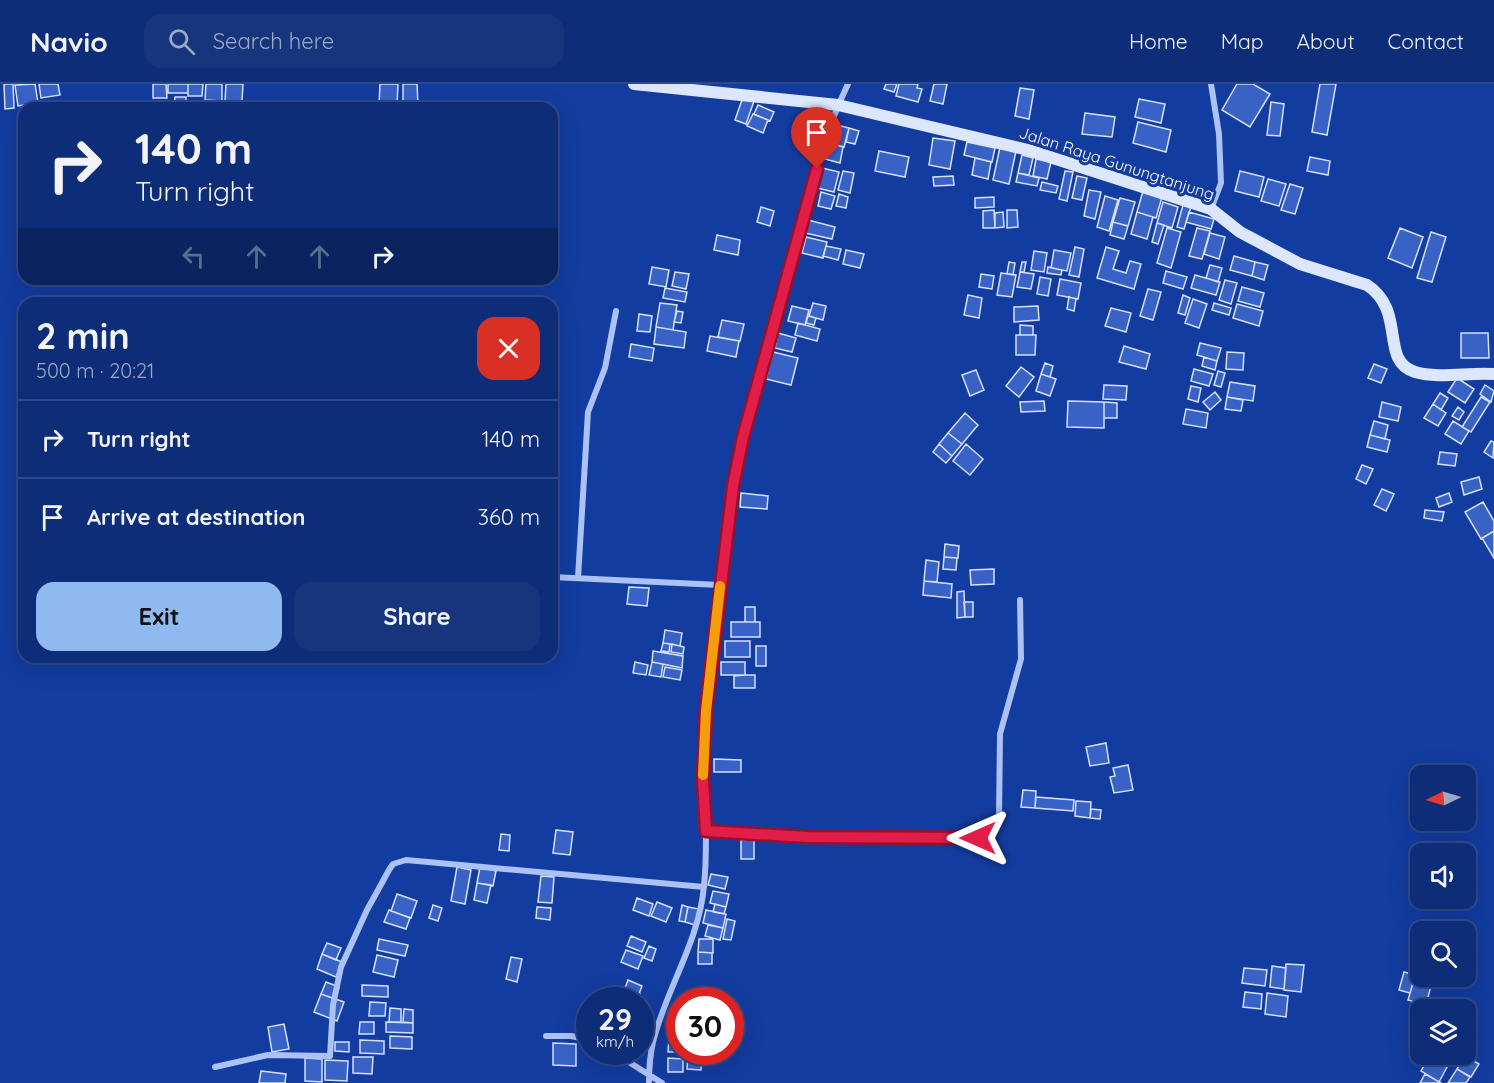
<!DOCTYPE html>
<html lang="en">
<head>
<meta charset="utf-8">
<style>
  :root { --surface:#0e2d78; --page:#17357d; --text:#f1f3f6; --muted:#9ba8c6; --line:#2e498a; --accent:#90b9f0 }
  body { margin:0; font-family:Quicksand,sans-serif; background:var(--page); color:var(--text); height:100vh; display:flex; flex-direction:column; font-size:22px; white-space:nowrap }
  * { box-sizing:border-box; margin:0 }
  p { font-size:20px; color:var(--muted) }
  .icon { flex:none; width:33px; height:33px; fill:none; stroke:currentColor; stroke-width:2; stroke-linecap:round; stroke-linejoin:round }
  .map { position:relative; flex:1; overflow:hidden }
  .side { position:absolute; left:18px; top:213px; width:540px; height:366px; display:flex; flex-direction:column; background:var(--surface); border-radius:18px; box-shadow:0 6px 24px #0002,0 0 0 2px var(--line) }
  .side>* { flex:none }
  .top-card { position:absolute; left:18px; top:18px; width:540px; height:183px; border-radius:18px; box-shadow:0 6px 24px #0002,0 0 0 2px var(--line); background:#0e2d78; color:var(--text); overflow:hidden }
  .needle { width:39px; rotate:265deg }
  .controls { position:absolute; left:1410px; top:681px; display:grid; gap:12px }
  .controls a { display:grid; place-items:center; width:66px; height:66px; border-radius:12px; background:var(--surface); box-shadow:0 6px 24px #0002,0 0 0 2px var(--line); font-size:30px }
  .speed { position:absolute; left:576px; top:903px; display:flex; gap:12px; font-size:30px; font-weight:700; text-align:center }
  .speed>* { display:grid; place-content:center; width:78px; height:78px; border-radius:50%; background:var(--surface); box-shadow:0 6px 24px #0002,0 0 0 2px var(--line); line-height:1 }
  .speed small { font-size:15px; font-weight:400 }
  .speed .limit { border:9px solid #d22; background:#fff; color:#111 }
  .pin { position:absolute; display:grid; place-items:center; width:51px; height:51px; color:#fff; margin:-62px -26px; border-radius:50% 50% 50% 0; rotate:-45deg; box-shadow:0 0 6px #0007 }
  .pin .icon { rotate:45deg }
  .me { position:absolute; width:66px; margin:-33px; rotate:270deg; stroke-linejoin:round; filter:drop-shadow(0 0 4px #0008) }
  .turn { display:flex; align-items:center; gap:21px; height:126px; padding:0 18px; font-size:27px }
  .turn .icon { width:78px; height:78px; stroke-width:2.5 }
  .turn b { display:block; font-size:42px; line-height:51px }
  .lanes { display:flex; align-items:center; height:57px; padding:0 18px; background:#0003; justify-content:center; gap:30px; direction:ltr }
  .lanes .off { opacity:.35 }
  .round { display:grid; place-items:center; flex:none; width:63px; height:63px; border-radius:18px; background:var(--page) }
  .head { display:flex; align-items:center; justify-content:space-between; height:102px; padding:0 18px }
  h1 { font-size:36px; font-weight:800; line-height:45px }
  .cta { display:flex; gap:12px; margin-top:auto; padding:12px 18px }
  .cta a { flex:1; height:69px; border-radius:18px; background:var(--accent); color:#111; font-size:24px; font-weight:800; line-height:69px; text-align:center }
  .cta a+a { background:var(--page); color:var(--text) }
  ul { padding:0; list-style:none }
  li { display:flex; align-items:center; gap:18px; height:78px; padding:0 18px; border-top:2px solid var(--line) }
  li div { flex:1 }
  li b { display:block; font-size:22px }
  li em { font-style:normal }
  header { display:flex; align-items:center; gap:36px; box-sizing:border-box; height:84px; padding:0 30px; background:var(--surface); border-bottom:2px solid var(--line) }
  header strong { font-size:28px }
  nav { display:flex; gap:33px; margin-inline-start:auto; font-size:21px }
  .search { width:420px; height:54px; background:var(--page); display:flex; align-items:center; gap:15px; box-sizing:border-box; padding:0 21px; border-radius:18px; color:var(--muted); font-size:22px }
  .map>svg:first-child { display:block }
  .building { fill:#3862c5; stroke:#d5e1fe; stroke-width:1.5 }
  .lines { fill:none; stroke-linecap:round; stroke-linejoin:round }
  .minor { stroke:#acc2f4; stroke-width:6 }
  .secondary { stroke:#dce6fd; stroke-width:12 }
  .route-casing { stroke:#92132f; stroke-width:15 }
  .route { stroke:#e11d48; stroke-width:10 }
  .slow { stroke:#f59e0b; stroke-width:10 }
  .labels { text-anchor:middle; stroke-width:6; stroke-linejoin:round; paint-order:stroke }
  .street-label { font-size:16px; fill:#fff; stroke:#133ca0 }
</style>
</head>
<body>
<header>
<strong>Navio</strong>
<div class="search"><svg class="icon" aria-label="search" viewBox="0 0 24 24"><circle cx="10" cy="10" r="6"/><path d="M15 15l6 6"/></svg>Search here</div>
<nav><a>Home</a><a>Map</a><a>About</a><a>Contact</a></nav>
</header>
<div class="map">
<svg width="1494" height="999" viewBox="0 0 1494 999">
  <rect width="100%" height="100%" fill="#133ca0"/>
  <path class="building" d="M4,0H13L14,24L5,25Z
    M35,0L38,19L18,22L15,1Z
    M39,0H58L60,11L41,14Z
    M153,0H166L167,14H153Z
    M168,0H188V9H168Z
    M188,0H203L202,12H188Z
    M206,0H222V17L205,16Z
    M226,0H243L242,17H225Z
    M380,0H398L397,22L379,21Z
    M403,0H417L418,20H403Z
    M886,0H897L894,8L884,5Z
    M899,0H918L917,4L922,5L918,18L896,12Z
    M934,0H947L943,20L930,17Z
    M1237,0H1253L1270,10L1250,43L1222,26Z
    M1320,0H1336L1327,51L1312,48Z
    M1020,4L1034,6L1029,35L1015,32Z
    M175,13H186V24H174Z
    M743,13L754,17L746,40L735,36Z
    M1139,15L1165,20L1161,39L1135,33Z
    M198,17L221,19V24H198Z
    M1271,18L1284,20L1280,52L1267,51Z
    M758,21L774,28L770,37L754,30Z
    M1085,29L1115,33L1112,53L1082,50Z
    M753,30L768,36L763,49L747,42Z
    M1138,38L1171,46L1166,68L1133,59Z
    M833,40L849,44L844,63L829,59Z
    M849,44L859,47L855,60L846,58Z
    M933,54L955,57L950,85L929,81Z
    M967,58L995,64L992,78L964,71Z
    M829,59L843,63L840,79L825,75Z
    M1000,63L1016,67L1009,100L993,96Z
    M879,67L909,73L905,93L875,87Z
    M1022,71L1033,74L1029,91L1018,89Z
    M1310,73L1330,77L1328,91L1307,87Z
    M975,74L991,78L988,95L972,91Z
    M1036,75L1051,78L1047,95L1033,92Z
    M818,83L839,88L834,108L813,103Z
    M843,87L854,89L850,109L838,106Z
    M1065,87L1073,88L1067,117L1059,115Z
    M1240,87L1264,93L1259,113L1235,107Z
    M1018,89L1039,94L1037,102L1016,98Z
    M953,92L954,101L934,102L933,93Z
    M1077,92L1087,94L1082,116L1072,114Z
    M1268,95L1286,100L1279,122L1261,117Z
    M1042,98L1058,102L1056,109L1040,106Z
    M1290,100L1303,104L1295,130L1281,126Z
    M1089,106L1101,108L1095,135L1084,132Z
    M1143,107L1162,113L1156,134L1137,128Z
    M821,108L835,112L831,125L818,122Z
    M839,110L848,113L846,124L836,122Z
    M1105,112L1118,116L1109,147L1097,143Z
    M994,113V123L975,124V114Z
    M1120,114L1135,118L1128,142L1113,138Z
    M1163,118L1178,123L1172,144L1157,139Z
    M1183,121L1191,123L1184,145L1177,143Z
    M761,123L774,127L770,142L757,138Z
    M994,126L995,144H983V127Z
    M1007,126H1017L1018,143L1007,144Z
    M1003,128L1004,143L995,144V129Z
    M1137,128L1153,133L1147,155L1131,150Z
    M1189,128L1214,135L1211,145L1186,138Z
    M808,136L835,143L832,155L805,149Z
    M1113,138L1128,142L1124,155L1110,151Z
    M1157,139L1164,141L1158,160L1152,158Z
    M1167,144L1181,148L1171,184L1157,179Z
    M1197,144L1210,147L1202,175L1189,172Z
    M1400,144L1423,153L1412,184L1388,174Z
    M1431,148L1446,153L1432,198L1417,194Z
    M1210,149L1225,153L1219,175L1204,170Z
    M717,151L740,156L738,171L714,166Z
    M806,153L827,158L823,174L802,169Z
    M826,162L841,165L838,176L823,172Z
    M1075,163L1084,165L1079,193L1069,191Z
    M1106,163L1119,167L1113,185L1126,189L1130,177L1141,180L1134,205L1097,194Z
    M846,166L864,170L860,184L843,180Z
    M1054,166L1071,169L1067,187L1051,184Z
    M1034,167L1047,169L1044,188L1031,186Z
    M1234,172L1255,178L1252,192L1230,186Z
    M1009,178L1015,179L1013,191L1007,190Z
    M1022,178H1026L1024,188H1020Z
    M1255,178L1268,181L1264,196L1252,192Z
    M1210,181L1222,184L1218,198L1206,194Z
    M652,183L669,186L666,203L649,200Z
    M1048,183L1062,186L1061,191L1047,189Z
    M1166,187L1187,193L1183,205L1163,199Z
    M675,188L689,190L686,205L672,202Z
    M1020,188L1034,190L1031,205L1017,203Z
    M1001,189L1016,191L1012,213L997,211Z
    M981,190L994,192L992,205L979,203Z
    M1195,191L1220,198L1216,211L1191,204Z
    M1040,193L1051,195L1048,212L1037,210Z
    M1060,195L1081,199L1078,215L1057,211Z
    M1225,196L1237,199L1231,220L1219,216Z
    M1242,203L1264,209L1260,223L1238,217Z
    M665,204L687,208L685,218L663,214Z
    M1148,205L1161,208L1153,236L1140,232Z
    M968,211L982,214L979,234L964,231Z
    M1183,211L1190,214L1185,231L1178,229Z
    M1069,213L1076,215L1074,227L1067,225Z
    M1193,215L1207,220L1199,244L1185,239Z
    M660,219L677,221L673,246L656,243Z
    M813,219L826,222L823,236L809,232Z
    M1214,219L1231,224L1229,231L1212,226Z
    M1237,220L1263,227L1259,242L1233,234Z
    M792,222L809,226L805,241L788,237Z
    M1038,222L1039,236L1014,238V223Z
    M1111,224L1131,229L1126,248L1105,242Z
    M677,227L683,228L681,239L674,238Z
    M639,230L652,232L650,248L637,247Z
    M808,232L816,234L814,241L806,239Z
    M722,236L744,240L740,257L718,253Z
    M798,239L820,245L817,257L795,251Z
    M1020,241L1033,242V251H1020Z
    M656,243L686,248L684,264L654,260Z
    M778,249L796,254L792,268L775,264Z
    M1461,249H1488L1489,274H1461Z
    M1016,251H1036L1035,271H1016Z
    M710,252L739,257L736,273L707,267Z
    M1200,259L1221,264L1217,277L1197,271Z
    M631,260L654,264L652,277L629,273Z
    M1124,262L1150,270L1146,285L1119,278Z
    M773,268L798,274L791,301L766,295Z
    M1227,268L1244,269L1243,286L1226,285Z
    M1204,273L1217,277L1215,286L1202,282Z
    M1045,279L1053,282L1050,293L1041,290Z
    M1374,280L1387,285L1381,299L1368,294Z
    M1021,283L1034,293L1019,313L1006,302Z
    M1194,285L1213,290L1209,302L1191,297Z
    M976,286L984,306L970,312L962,291Z
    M1218,287L1225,289L1221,303L1214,301Z
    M1041,290L1056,295L1050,312L1036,307Z
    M1457,294L1474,305L1465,319L1448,308Z
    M1230,298L1255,302L1253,317L1227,313Z
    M1104,301L1127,302L1126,316L1103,315Z
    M1485,301L1494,307L1491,318L1480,310Z
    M1191,302L1201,304L1198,318L1188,315Z
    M1215,308L1221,316L1210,326L1203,318Z
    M1440,309L1448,314L1441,326L1433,320Z
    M1227,313L1243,316L1241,327L1225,325Z
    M1481,313L1490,318L1471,348L1462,343Z
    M1044,317L1045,327L1021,328L1020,318Z
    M1068,317L1104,318V344L1067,343Z
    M1104,318L1117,319V334H1104Z
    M1382,318L1401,323L1398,337L1379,333Z
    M1433,320L1446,329L1438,342L1424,334Z
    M1458,323L1464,328L1459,336L1452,332Z
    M1186,325L1208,329L1206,344L1183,340Z
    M965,329L978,341L962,360L948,349Z
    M1374,337L1388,341L1385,355L1370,351Z
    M1453,337L1469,347L1461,360L1445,350Z
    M948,349L962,360L952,372L939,360Z
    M1370,351L1390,356L1387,368L1367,363Z
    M1491,357L1494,358L1493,374L1484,368Z
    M939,360L952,372L946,379L933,368Z
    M966,360L983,375L970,391L953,377Z
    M1440,368L1457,370L1455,382L1438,380Z
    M1362,381L1373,385L1366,400L1356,395Z
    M1479,393L1482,405L1464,411L1461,398Z
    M1382,405L1394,410L1386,427L1374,421Z
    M741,409L768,412L767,425L740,423Z
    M1449,409L1452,418L1439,423L1436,414Z
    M1483,418L1494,437V447L1481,455L1465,428Z
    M1425,426L1444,428L1442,437L1424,434Z
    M1494,447V474L1482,454Z
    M945,460L959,462L958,474L944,473Z
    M944,473L957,474L956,486L943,485Z
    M926,476L939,478L937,498L924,497Z
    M994,485V500L971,501L970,486Z
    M924,497L952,500L951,514L923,511Z
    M629,503L649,504L647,522L627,520Z
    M964,507L965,533L957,534V508Z
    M964,518H973V533H965Z
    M745,523H755V538H745Z
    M731,538H760V553H731Z
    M665,546L682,549L680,562L663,559Z
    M725,557H750V573H725Z
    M663,559L670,560L669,568L661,567Z
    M672,560L684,563L683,570L671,568Z
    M756,562H766V582H756Z
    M653,567L683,572L682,584L652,578Z
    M635,578L648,581L646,591L633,589Z
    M652,578L663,580L661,593L649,591Z
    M721,578H745V591H721Z
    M665,583L682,586L680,596L663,593Z
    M745,591H755V604H734V592Z
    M1106,659L1109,679L1090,682L1086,663Z
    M714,675L741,676V688H714Z
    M1128,681L1133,706L1114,709L1110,693L1115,692L1113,684Z
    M1023,706L1036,707L1035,724L1021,723Z
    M1036,713L1074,716L1073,727L1035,724Z
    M1076,717L1091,718L1090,734L1075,732Z
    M1091,725L1101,726L1100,735L1090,734Z
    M556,746L573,748L570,771L553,769Z
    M501,750L510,751L509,767L499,766Z
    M741,756H754V775H741Z
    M457,783L471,786L465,820L451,817Z
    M480,783L496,787L493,802L477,799Z
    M711,790L728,793L725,805L708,801Z
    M541,792L554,793L552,819L538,818Z
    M477,799L491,801L487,819L474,816Z
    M713,807L729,810L726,823L710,819Z
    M397,810L417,817L411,834L391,827Z
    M637,814L653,820L649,832L633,826Z
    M657,818L672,824L666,838L651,832Z
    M715,820L726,823L724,830L713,828Z
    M433,821L442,824L438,837L429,834Z
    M682,821L688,823L685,838L679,837Z
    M537,823L551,824L550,836L536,834Z
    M688,823L699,825L695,841L685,838Z
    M389,826L410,834L406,845L384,838Z
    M706,826L726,830L723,844L703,839Z
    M727,835L735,837L731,856L723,855Z
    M708,841L723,844L720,856L705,852Z
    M631,852L646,858L642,868L627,862Z
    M379,855L408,861L405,872L377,866Z
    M699,855H713V869L698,868Z
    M327,859L341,864L336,876L322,870Z
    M649,862L656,865L652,877L644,874Z
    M626,866L643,872L638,885L621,878Z
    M698,868L712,869V880H698Z
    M322,870L342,878L336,893L317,885Z
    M377,871L398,876L394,893L373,888Z
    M511,873L522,875L517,898L506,895Z
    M1286,880L1304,881L1301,908L1284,906Z
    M1272,882L1286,884L1284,905L1270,903Z
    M1244,884L1267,886L1265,902L1242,899Z
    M1404,888L1415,891L1410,909L1399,906Z
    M1416,889L1433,894L1426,921L1408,916Z
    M628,896L642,902L639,910L625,904Z
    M326,898L339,903L335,915L321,910Z
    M362,901L388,902V913L362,912Z
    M625,904L640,910L637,916L622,913Z
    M1245,908L1262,910L1261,925L1243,923Z
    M1267,909L1288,912L1286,933L1265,930Z
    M321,910L344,918L337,937L314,928Z
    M370,918L386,919L385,932H369Z
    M390,924L401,925V938H389Z
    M404,925L413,926V939L403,938Z
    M360,938H374V950H359Z
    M386,938L413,939V949L386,948Z
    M284,940L289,965L272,968L268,943Z
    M1420,942V966L1410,960Z
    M390,952L412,953V965L390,964Z
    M669,953H680V968H683H668Z
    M360,956L384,957V970L360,969Z
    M335,958H349V968L335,967Z
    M553,959L576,960V982L553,981Z
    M688,968H702L701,986L687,985Z
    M1465,972L1479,980L1471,993L1457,985Z
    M353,973H373L372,990L353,989Z
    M1429,973L1447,983L1439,998L1421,987Z
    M305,974L322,975V998L305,997Z
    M668,974L683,975V988H668Z
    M325,976L348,977L347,997L325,996Z
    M1457,985L1470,993L1466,999H1448Z
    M261,987L286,990L285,999H259Z
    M1425,990L1441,999H1420Z"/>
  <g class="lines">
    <path class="minor" d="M1211,0L1219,50L1221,99L1211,125
      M552,493L720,501
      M578,494L588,328L605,284L616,227
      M706,747L808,753L978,755L988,751L999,734L1000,650L1021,575L1020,516
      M546,952H571L590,956
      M613,968L662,999
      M215,983L268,971L330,972L333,921L341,883L367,826L389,786L393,780L406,776L704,803
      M649,999C649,986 650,971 653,958C666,905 699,858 704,802C710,743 701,685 706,627C712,552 719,475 733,401C746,330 768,261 787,191C804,127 819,60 848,0"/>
    <path class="secondary" d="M634,0L838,21L1028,66L1211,125L1240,148L1300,180L1367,201C1407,227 1379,277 1415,288C1439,295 1469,288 1494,290"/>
  </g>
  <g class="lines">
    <defs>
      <path id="route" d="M817,85L743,353L733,402L706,627L703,696L706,747L808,753L978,754"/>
    </defs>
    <use href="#route" class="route-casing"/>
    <use href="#route" class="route"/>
    <path class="slow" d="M703,691L706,627L720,502"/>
  </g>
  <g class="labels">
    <g class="street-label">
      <text transform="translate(1117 79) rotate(18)" y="6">Jalan Raya Gunungtanjung</text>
    </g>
  </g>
</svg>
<div class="controls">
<a><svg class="needle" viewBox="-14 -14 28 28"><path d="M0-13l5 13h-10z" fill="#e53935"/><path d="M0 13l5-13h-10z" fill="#9ba8c6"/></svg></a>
<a><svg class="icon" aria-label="sound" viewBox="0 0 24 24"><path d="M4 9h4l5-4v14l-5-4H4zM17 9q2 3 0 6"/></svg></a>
<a><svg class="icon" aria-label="search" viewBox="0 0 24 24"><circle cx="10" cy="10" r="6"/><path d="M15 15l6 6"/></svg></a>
<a><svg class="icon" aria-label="layers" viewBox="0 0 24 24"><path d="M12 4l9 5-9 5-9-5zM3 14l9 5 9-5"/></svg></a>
</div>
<div class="speed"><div>29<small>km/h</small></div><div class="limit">30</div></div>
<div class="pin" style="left:817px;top:85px;background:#d93025"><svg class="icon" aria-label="arrive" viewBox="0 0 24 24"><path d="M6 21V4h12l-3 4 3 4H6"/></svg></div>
<svg class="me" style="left:978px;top:754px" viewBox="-20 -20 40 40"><path d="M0-17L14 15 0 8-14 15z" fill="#e11d48" stroke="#fff" stroke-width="4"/></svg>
<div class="top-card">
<div class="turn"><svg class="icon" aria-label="right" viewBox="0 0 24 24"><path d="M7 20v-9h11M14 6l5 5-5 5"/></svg><div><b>140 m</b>Turn right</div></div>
<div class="lanes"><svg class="icon off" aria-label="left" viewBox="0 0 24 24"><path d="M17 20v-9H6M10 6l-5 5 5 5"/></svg><svg class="icon off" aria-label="ahead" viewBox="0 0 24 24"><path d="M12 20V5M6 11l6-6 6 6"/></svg><svg class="icon off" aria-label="ahead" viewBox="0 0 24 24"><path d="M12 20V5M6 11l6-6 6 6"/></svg><svg class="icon" aria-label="right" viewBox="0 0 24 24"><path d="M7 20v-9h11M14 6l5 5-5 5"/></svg></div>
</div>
<section class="side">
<div class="head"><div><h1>2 min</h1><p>500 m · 20:21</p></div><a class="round" style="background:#d93025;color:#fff"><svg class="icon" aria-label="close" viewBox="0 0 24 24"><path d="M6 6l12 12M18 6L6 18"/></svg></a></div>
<ul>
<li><svg class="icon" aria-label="right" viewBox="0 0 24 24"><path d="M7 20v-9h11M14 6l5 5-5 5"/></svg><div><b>Turn right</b></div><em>140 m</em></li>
<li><svg class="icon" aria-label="arrive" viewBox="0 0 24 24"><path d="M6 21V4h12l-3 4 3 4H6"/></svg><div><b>Arrive at destination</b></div><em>360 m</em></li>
</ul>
<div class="cta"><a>Exit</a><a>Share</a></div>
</section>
</div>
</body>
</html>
